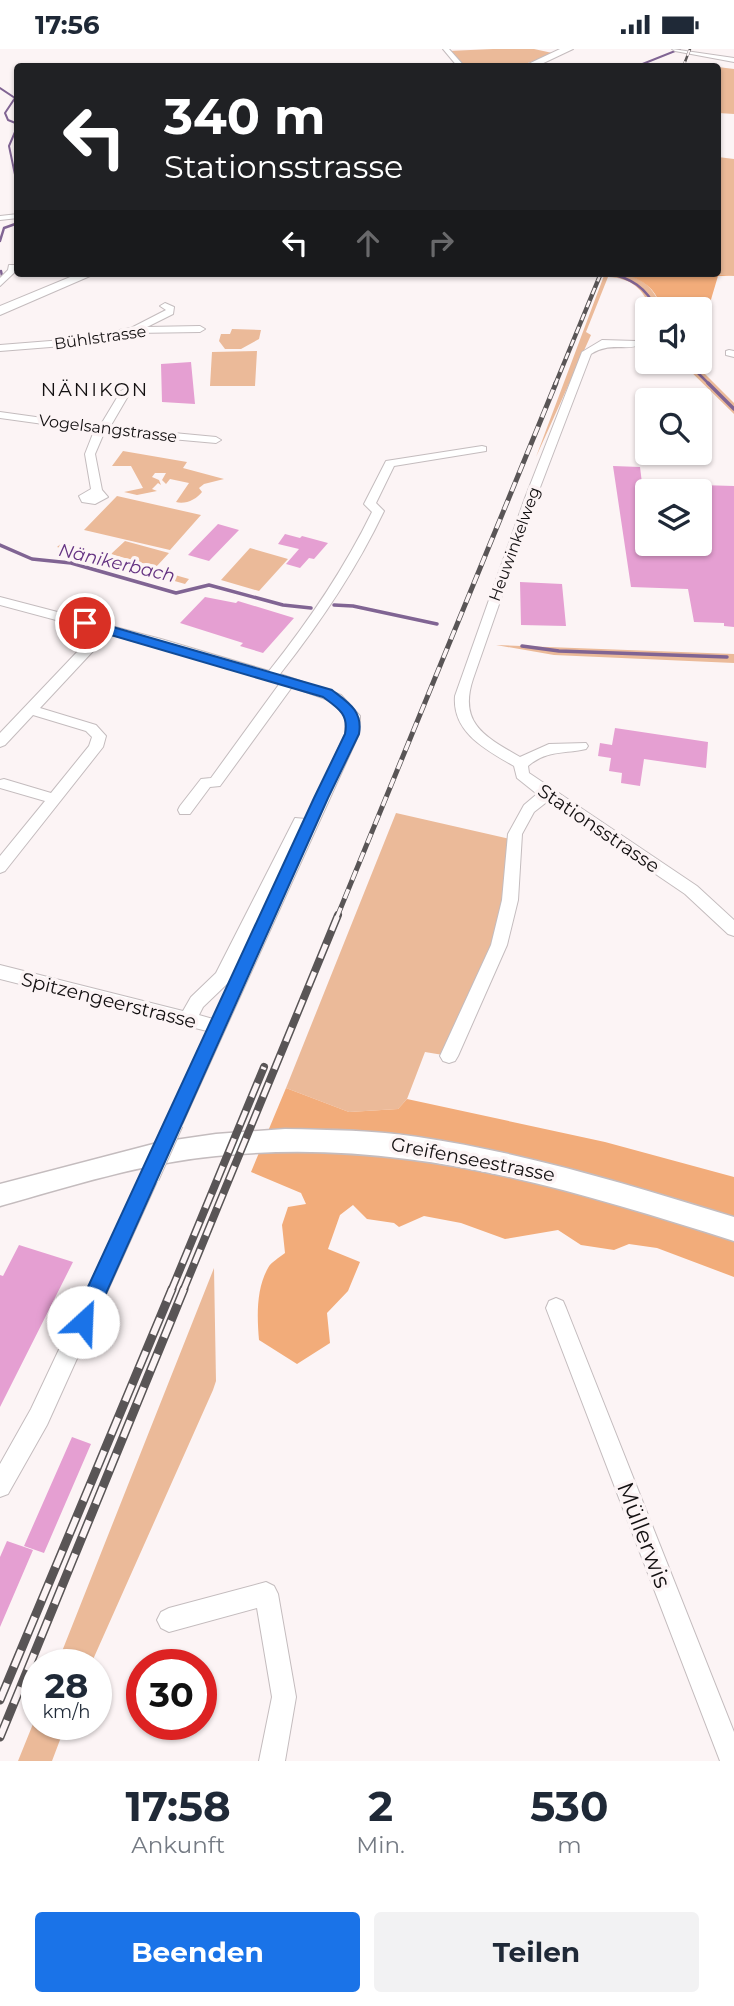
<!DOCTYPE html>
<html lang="de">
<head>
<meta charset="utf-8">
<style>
  :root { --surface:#fff; --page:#f2f2f3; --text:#1f2937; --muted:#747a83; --accent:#1a73e8 }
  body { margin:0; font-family:Montserrat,sans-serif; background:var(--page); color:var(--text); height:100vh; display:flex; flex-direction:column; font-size:26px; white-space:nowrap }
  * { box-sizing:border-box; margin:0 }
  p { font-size:23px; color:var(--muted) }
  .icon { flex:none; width:38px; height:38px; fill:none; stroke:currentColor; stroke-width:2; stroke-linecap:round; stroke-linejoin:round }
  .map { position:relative; height:1712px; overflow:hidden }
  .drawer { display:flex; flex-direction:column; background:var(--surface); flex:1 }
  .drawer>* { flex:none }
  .banner { position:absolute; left:14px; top:14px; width:707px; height:214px; border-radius:7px; box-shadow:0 2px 5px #0004; background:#202124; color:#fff; overflow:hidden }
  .controls { position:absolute; left:635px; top:248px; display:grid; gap:14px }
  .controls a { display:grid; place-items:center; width:77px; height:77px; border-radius:7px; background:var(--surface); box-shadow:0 2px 5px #0004; font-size:35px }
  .speed { position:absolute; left:21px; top:1600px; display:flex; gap:14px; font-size:35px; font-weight:700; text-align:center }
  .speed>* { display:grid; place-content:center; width:91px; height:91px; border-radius:50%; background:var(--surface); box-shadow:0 2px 5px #0004; line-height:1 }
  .speed small { font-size:18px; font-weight:400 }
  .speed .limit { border:10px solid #d22; background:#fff; color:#111 }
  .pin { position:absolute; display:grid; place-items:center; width:60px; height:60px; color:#fff; margin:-30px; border:4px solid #fff; border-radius:50%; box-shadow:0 2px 7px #0007 }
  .me { position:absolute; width:77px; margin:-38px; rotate:25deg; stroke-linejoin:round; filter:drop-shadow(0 0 5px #0008) }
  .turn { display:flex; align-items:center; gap:24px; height:147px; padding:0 35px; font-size:32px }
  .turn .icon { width:91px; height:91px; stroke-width:2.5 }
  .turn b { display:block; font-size:49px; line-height:60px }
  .lanes { display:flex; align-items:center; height:66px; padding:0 35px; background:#0003; justify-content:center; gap:35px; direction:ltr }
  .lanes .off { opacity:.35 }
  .eta { display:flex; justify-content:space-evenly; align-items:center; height:119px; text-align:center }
  .eta b { font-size:42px; font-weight:700; line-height:49px }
  .button { display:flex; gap:14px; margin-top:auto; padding:14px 35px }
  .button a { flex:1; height:80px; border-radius:7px; background:var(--accent); color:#fff; font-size:28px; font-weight:700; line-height:80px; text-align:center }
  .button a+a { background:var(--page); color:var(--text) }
  .status { display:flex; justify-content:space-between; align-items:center; height:49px; padding:0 35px; background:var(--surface); direction:ltr }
  .status svg { height:19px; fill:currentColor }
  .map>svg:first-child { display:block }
  .green { fill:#ebba99 }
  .forest { fill:#f2ac7a }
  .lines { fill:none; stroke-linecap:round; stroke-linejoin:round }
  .stream-far2 { stroke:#806493; stroke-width:2 }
  .stream-far1 { stroke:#806493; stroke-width:2.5 }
  .stream { stroke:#806493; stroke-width:3.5 }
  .building { fill:#e59fd2 }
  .minor-casing { stroke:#c4bcbe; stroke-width:2 }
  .tertiary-casing { stroke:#c4bcbe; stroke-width:3 }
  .secondary-casing { stroke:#c4bcbe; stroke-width:2 }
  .minor { fill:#fff; fill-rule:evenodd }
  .tertiary { fill:#fff; fill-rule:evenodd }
  .secondary { fill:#fff; fill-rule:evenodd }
  .rail-far4-casing { stroke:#595556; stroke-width:2.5 }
  .rail-far3-casing { stroke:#595556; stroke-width:4.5 }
  .rail-far2-casing { stroke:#595556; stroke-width:5 }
  .rail-far1-casing { stroke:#595556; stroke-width:8 }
  .rail-casing { stroke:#595556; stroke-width:9 }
  .rail-far4 { stroke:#fcf4f5; stroke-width:2; stroke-dasharray:6; stroke-linecap:butt }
  .rail-far3 { stroke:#fcf4f5; stroke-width:2.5; stroke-dasharray:7; stroke-linecap:butt }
  .rail-far2 { stroke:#fcf4f5; stroke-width:3.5; stroke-dasharray:10; stroke-linecap:butt }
  .rail-far1 { stroke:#fcf4f5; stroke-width:5; stroke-dasharray:15; stroke-linecap:butt }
  .rail { stroke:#fcf4f5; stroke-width:6; stroke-dasharray:18; stroke-linecap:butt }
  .minor-bridge-casing { stroke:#c4bcbe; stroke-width:20; stroke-linecap:butt }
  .minor-bridge { stroke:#fff; stroke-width:18 }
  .route { fill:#1a73e8; stroke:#114b97; stroke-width:2 }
  .labels { text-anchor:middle; stroke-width:7; stroke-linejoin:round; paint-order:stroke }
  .far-street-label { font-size:16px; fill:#131011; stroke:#fcf4f5 }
  .far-water-label { font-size:18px; font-style:italic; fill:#643282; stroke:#fcf4f5 }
  .far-quarter-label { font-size:19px; letter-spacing:2px; fill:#131011; stroke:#fcf4f5 }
  .street-label { font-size:19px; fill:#131011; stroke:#fcf4f5 }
  .near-street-label { font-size:23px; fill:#131011; stroke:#fcf4f5 }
</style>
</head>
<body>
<div class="status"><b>17:56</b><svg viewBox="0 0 49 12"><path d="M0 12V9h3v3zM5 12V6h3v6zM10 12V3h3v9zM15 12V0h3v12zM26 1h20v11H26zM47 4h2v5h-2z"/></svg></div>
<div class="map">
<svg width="734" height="1712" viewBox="0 0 734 1712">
  <rect width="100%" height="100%" fill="#fcf4f5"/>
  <path class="green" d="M493,0H534L557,5L518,17L463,18L448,2Z
    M718,18L734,20V65L718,64Z
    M718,108L734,110V227L701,224H718Z
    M605,224C635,224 652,232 662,261H651C644,240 631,229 608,228L586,283L591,286L536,408Z
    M232,280L261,281L259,290L241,300H225L219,292L221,285H230Z
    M257,302L255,337H210L212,303Z
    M681,313H693L734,354V365Z
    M123,402L187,413L183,419L224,430L204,435L199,439L202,443C197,450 185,456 176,453L189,434L170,430L166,435L162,431L166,424H155L152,428L159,431L161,436L158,434L152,440L157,442L137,446L124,443L143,439L131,417H112Z
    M117,447L201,466L170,501L84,481Z
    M125,492L169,504L156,518L111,505Z
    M62,494L189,530L185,535L57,498Z
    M250,499L288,510L259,542L221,531Z
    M496,596L734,605V614L554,606Z
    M396,764L514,791L510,851L449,1007L425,1003L407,1050L398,1060L349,1063L286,1039Z
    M214,1219L216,1332L213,1341L91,1615H57Z
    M37,1665V1675H66L52,1712H18Z"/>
  <path class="forest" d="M621,224H701L734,227H718L707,264L660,255C653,236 640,230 621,224Z
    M286,1039L349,1063L398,1060L407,1050L605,1093L734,1128V1228L657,1199L629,1195L614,1201L581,1196L558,1181L505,1190L461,1174L424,1167L399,1178L394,1174L367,1170L353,1156L340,1166L328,1200L360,1213L348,1242L327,1264L330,1294L297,1315L259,1291C257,1268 256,1240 268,1219C271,1213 279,1209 285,1204L282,1176L288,1158L306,1155L301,1144L251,1123Z"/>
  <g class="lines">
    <path class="stream-far2" d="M635,18L680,0
      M0,39L15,49L5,64L8,71L18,75
      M18,76L9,97L18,140"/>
    <path class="stream-far1" d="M0,192L4,179L18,174
      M1,222L2,227
      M607,224C631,229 646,238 657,261
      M687,313L710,336"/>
    <path class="stream" d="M708,334L734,360
      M0,496L32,510L71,514L176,544L209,536L283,556L311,559
      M334,556L353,557L437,575
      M522,597L559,602L727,608"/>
  </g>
  <path class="building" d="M191,313L195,355L162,353L161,315Z
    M613,417L640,418L642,434L648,435V495H700V436L734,437V578L724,577V574L694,573L688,540L631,538Z
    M218,475L239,481L209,512L188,506Z
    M285,485L300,489L302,487L328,494L314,510L309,509L300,519L286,515L299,500L278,495Z
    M520,533L562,535L566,577L521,576Z
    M205,548L236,554L238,552L294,569L263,604L240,597L243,594L180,574Z
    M615,679L708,693L706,719L644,710L640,737L621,734L622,724L609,722L611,709L598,707L600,694L612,696Z
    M19,1196L73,1213L0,1358V1226L3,1227Z
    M72,1388L91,1395L44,1504L24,1497Z
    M7,1492L33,1501L0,1578V1508Z"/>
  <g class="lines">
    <defs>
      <path id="minor" d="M443,0H449L465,18H458Z
        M672,0L734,9V13L675,2Z
        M18,165V169L0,171V167Z
        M9,216H15L17,221L0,237V229L8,221Z
        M165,254L174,258L173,265L147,278L200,277L205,280L200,283L134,284L63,297L0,302V296L63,291L131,279L166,261L160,257Z
        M602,291L636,292L641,295C627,303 612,292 591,305L536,449L473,630C458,675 486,688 520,708L549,695L586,694L588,697L586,700C565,705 546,701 528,717L529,724L697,837L734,871V887L728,885L685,845L548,752L534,763L522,785L518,851L507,896L458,1007L455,1012L449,1014L443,1012L440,1007L491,896L502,851L508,785L524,756L537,745L517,729L514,717C487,701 452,684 455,647L525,449L582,303Z
        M729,301L734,302V308L726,306V302Z
        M126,339L131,342L110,378L216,388L221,391L216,394L104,384L95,405L102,441L108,448L95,455L82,453L79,447L91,440L85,405L94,382L0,369V363L100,377L121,342Z
        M482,397L486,398V402L394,417L376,454L384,462C356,521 320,574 280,625L341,646L360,667L359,685L180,1080L174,1082L168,1080L165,1074L207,982L0,930V916L183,962L191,948L216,924L295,769L306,770L345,685L346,668L331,652L292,638L220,737L210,738L190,765H180L178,761L180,757L201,730L211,729L280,634L109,585L40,659L96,676L106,687L103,698L5,822L0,824V807L45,752L0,739V731L4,730L51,744L89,697L92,688L86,682L33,666L5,696L0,698V684L97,582L0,556V548L161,590L269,622C309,572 344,520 372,463L364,455L386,412ZM259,872L213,970L199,966L203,958L228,934Z
        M150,1120L157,1122L159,1128L47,1376L8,1445L0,1448V1415L31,1360L143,1122Z
        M556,1249L563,1252L566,1259L734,1683V1712H720L546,1259L549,1252Z
        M266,1533L274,1537L278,1545L296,1648L285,1712H259L272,1648L257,1559L169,1583L161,1579L157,1571L161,1563L169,1559Z"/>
      <path id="tertiary" d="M285,1080C330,1081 374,1081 418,1088C526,1104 630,1136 734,1168V1192C560,1137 401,1088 216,1107C143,1114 71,1137 0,1157V1135L161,1093L216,1085Z"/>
      <path id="secondary" d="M560,0H573L535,18H522Z
        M80,224H97L0,266V257Z"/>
    </defs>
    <use href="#minor" class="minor-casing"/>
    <use href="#tertiary" class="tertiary-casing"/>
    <use href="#secondary" class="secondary-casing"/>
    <use href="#minor" class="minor"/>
    <use href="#tertiary" class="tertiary"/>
    <use href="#secondary" class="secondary"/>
    <defs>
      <path id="rail-far4" d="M683,18L690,0"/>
      <path id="rail-far3" d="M555,336L601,224"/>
      <path id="rail-far2" d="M337,868L556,334"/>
      <path id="rail-far1" d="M171,1242L264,1018
        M183,1242L338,866"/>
      <path id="rail" d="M0,1651L172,1240
        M0,1688L184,1240"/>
    </defs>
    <use href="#rail-far4" class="rail-far4-casing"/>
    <use href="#rail-far3" class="rail-far3-casing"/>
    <use href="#rail-far2" class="rail-far2-casing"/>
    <use href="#rail-far1" class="rail-far1-casing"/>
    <use href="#rail" class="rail-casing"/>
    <use href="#rail-far4" class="rail-far4"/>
    <use href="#rail-far3" class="rail-far3"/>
    <use href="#rail-far2" class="rail-far2"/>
    <use href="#rail-far1" class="rail-far1"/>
    <use href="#rail" class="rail"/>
    <defs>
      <path id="minor-bridge" d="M150,1128L174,1074"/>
    </defs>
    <use href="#minor-bridge" class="minor-bridge-casing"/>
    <use href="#minor-bridge" class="minor-bridge"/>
  </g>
  <path class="route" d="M85,570L332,641C349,654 363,662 359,685L328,749L90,1280L83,1283L75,1280L72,1273L75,1266L314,749L345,685C349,665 338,659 323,648L80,577V571Z"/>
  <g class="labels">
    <g class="far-street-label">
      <text transform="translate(100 288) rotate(-8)" y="6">Bühlstrasse</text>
      <text transform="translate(108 379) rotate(7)" y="6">Vogelsangstrasse</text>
      <text transform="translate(514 495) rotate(-70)" y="6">Heuwinkelweg</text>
    </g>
    <g class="far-water-label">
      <text transform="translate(117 514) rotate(13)" y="6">Nänikerbach</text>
    </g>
    <g class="far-quarter-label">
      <text x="95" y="347">NÄNIKON</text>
    </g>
    <g class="street-label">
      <text transform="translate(599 779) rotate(34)" y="7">Stationsstrasse</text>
      <text transform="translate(109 951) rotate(14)" y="7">Spitzengeerstrasse</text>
      <text transform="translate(473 1110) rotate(11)" y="7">Greifenseestrasse</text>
    </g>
    <g class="near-street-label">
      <text transform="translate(644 1486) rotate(69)" y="8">Müllerwis</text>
    </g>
  </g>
</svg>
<div class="controls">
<a><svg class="icon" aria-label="sound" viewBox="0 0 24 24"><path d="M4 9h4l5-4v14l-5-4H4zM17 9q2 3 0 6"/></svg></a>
<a><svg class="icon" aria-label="search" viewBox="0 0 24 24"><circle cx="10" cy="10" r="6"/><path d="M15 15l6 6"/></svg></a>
<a><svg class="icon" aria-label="layers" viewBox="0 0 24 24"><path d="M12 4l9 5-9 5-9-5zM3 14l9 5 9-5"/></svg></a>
</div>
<div class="speed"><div>28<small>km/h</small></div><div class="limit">30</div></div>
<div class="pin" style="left:85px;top:574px;background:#d93025"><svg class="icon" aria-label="arrive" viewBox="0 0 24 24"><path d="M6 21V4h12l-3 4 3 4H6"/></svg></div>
<svg class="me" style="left:83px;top:1273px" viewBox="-20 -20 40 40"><circle r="19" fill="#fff"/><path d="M0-13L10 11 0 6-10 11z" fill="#1a73e8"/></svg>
<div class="banner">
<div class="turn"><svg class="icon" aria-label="left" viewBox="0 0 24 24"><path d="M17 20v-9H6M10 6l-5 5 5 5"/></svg><div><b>340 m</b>Stationsstrasse</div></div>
<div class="lanes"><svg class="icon" aria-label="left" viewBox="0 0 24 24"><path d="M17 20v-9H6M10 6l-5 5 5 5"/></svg><svg class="icon off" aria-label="ahead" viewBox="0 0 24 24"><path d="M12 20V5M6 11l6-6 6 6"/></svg><svg class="icon off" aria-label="right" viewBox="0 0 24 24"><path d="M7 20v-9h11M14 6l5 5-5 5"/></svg></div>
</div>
</div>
<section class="drawer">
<div class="eta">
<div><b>17:58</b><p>Ankunft</p></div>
<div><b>2</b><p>Min.</p></div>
<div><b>530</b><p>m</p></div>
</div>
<div class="button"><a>Beenden</a><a>Teilen</a></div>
</section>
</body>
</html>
